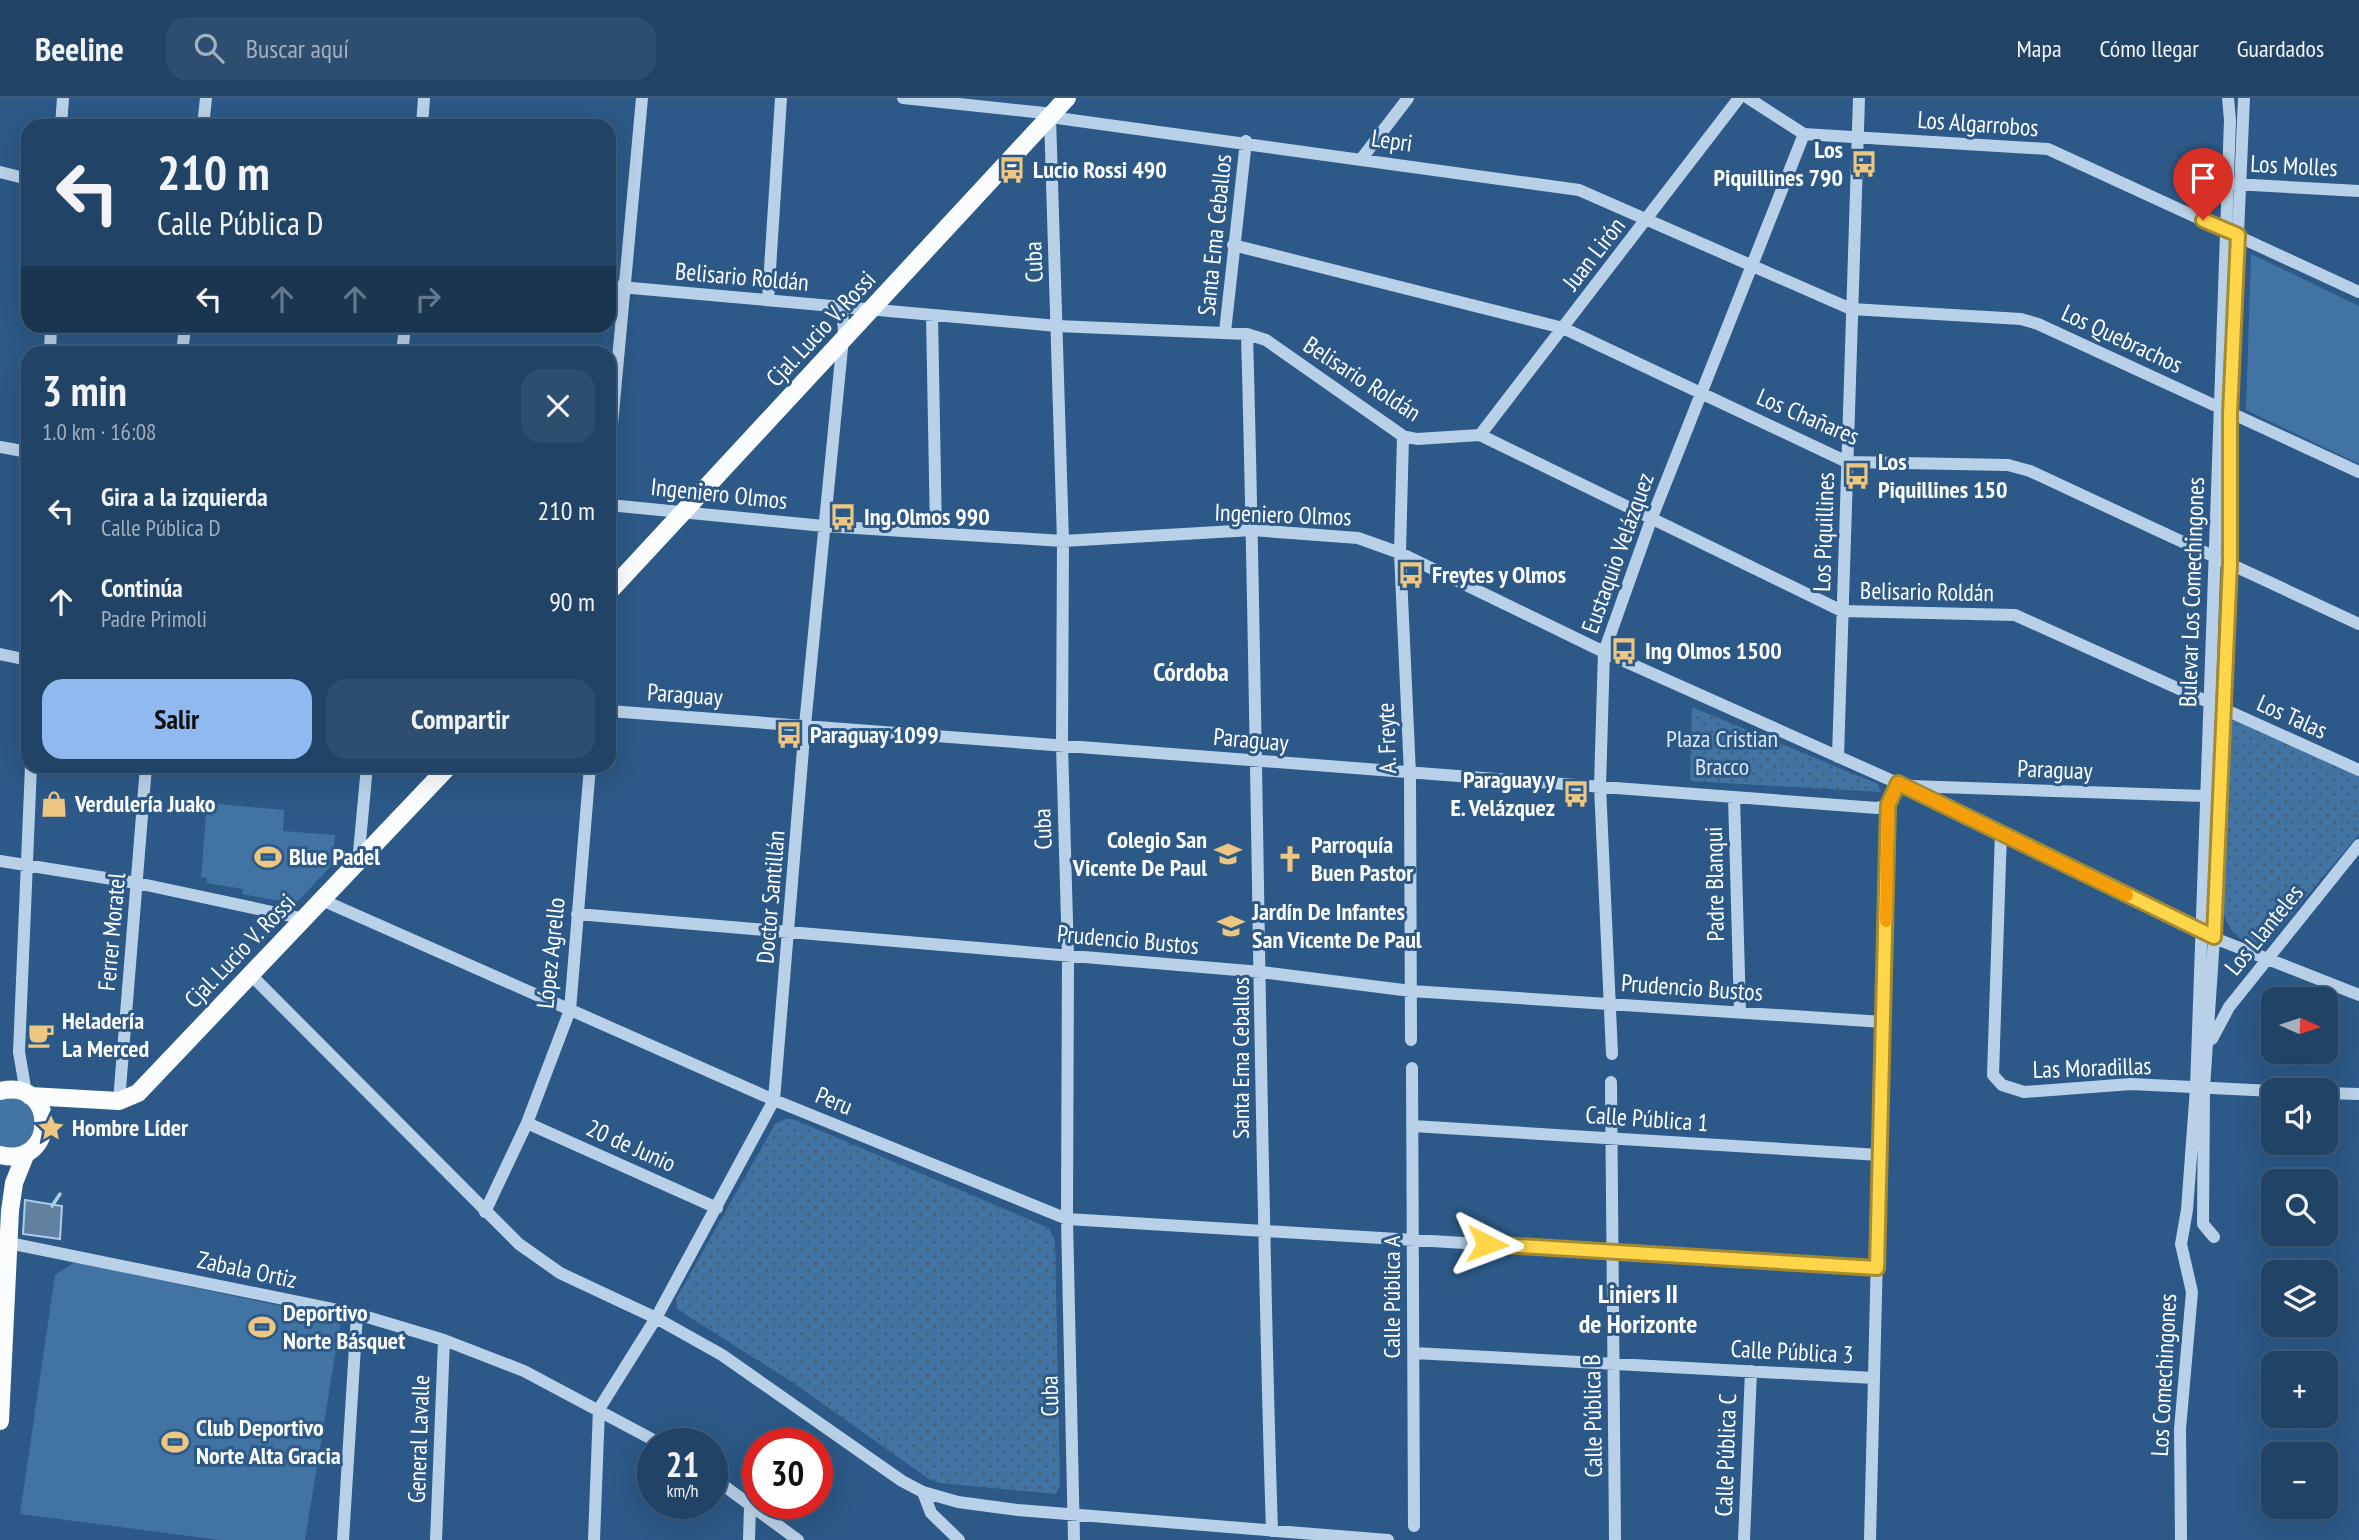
<!DOCTYPE html>
<html lang="es">
<head>
<meta charset="utf-8">
<style>
  :root { --surface:#214365; --page:#2d4e6e; --text:#f1f3f6; --muted:#a2b0bf; --line:#3e5c79; --accent:#90b9f0 }
  body { margin:0; font-family:"PT Sans Narrow",sans-serif; background:var(--page); color:var(--text); height:100vh; display:flex; flex-direction:column; font-size:26px; white-space:nowrap }
  * { box-sizing:border-box; margin:0 }
  p { font-size:23px; color:var(--muted) }
  .icon { flex:none; width:38px; height:38px; fill:none; stroke:currentColor; stroke-width:2; stroke-linecap:round; stroke-linejoin:round }
  .map { position:relative; flex:1; overflow:hidden }
  .drawer { position:absolute; left:21px; top:248px; width:595px; height:427px; display:flex; flex-direction:column; background:var(--surface); border-radius:21px; box-shadow:0 7px 28px #0002,0 0 0 2px var(--line) }
  .drawer>* { flex:none }
  .top-card { position:absolute; left:21px; top:21px; width:595px; height:214px; border-radius:21px; box-shadow:0 7px 28px #0002,0 0 0 2px var(--line); background:#214365; color:var(--text); overflow:hidden }
  .needle { width:46px; rotate:93deg }
  .controls { position:absolute; left:2261px; top:889px; display:grid; gap:14px }
  .controls a { display:grid; place-items:center; width:77px; height:77px; border-radius:14px; background:var(--surface); box-shadow:0 7px 28px #0002,0 0 0 2px var(--line); font-size:35px }
  .speed { position:absolute; left:637px; top:1330px; display:flex; gap:14px; font-size:35px; font-weight:700; text-align:center }
  .speed>* { display:grid; place-content:center; width:91px; height:91px; border-radius:50%; background:var(--surface); box-shadow:0 7px 28px #0002,0 0 0 2px var(--line); line-height:1 }
  .speed small { font-size:18px; font-weight:400 }
  .speed .limit { border:10px solid #d22; background:#fff; color:#111 }
  .pin { position:absolute; display:grid; place-items:center; width:60px; height:60px; color:#fff; margin:-72px -30px; border-radius:50% 50% 50% 0; rotate:-45deg; box-shadow:0 0 7px #0007 }
  .pin .icon { rotate:45deg }
  .me { position:absolute; width:77px; margin:-38px; rotate:93deg; stroke-linejoin:round; filter:drop-shadow(0 0 5px #0008) }
  .turn { display:flex; align-items:center; gap:24px; height:147px; padding:0 21px; font-size:32px }
  .turn .icon { width:91px; height:91px; stroke-width:2.5 }
  .turn b { display:block; font-size:49px; line-height:60px }
  .lanes { display:flex; align-items:center; height:66px; padding:0 21px; background:#0003; justify-content:center; gap:35px; direction:ltr }
  .lanes .off { opacity:.35 }
  .round { display:grid; place-items:center; flex:none; width:74px; height:74px; border-radius:21px; background:var(--page) }
  .overview { display:flex; align-items:center; justify-content:space-between; height:119px; padding:0 21px }
  h1 { font-size:42px; font-weight:600; line-height:52px }
  .action { display:flex; gap:14px; margin-top:auto; padding:14px 21px }
  .action a { flex:1; height:80px; border-radius:21px; background:var(--accent); color:#111; font-size:28px; font-weight:600; line-height:80px; text-align:center }
  .action a+a { background:var(--page); color:var(--text) }
  ul { padding:0; list-style:none }
  li { display:flex; align-items:center; gap:21px; height:91px; padding:0 21px }
  li div { flex:1 }
  li b { display:block; font-size:26px }
  li em { font-style:normal }
  header { display:flex; align-items:center; gap:42px; box-sizing:border-box; height:98px; padding:0 35px; background:var(--surface); border-bottom:2px solid var(--line) }
  header strong { font-size:33px }
  nav { display:flex; gap:38px; margin-inline-start:auto; font-size:24px }
  .search { width:490px; height:63px; background:var(--page); display:flex; align-items:center; gap:18px; box-sizing:border-box; padding:0 24px; border-radius:21px; color:var(--muted); font-size:26px }
  .map>svg:first-child { display:block }
  .green { fill:#4174a3 }
  .park { fill:url(#park-dots) }
  .water { fill:#6280a0; stroke:#aecce8; stroke-width:2 }
  .lines { fill:none; stroke-linecap:round; stroke-linejoin:round }
  .stream { stroke:#aecce8; stroke-width:3.5 }
  .minor { stroke:#b9d1e8; stroke-width:12 }
  .major { stroke:#fafcfe; stroke-width:18 }
  .route-casing { stroke:#a68a30; stroke-width:18 }
  .route { stroke:#ffd54a; stroke-width:12 }
  .slow { stroke:#f59e0b; stroke-width:12 }
  .labels { text-anchor:middle; stroke-width:6; stroke-linejoin:round; paint-order:stroke }
  .street-label { font-size:24px; fill:#fff; stroke:#2c5987 }
  .poi-label { font-size:24px; font-weight:bold; fill:#fff; stroke:#2c5987; text-anchor:start }
  .park-label { font-size:24px; fill:#dce9f6; stroke:#2c5987 }
  .neighbourhood-label { font-size:26px; font-weight:bold; fill:#fff; stroke:#2c5987 }
</style>
</head>
<body>
<header>
<strong>Beeline</strong>
<div class="search"><svg class="icon" aria-label="search" viewBox="0 0 24 24"><circle cx="10" cy="10" r="6"/><path d="M15 15l6 6"/></svg>Buscar aquí</div>
<nav><a>Mapa</a><a>Cómo llegar</a><a>Guardados</a></nav>
</header>
<div class="map">
<svg width="2359" height="1442" viewBox="0 0 2359 1442">
  <defs>
    <pattern id="park-dots" width="8" height="8" patternUnits="userSpaceOnUse" patternTransform="scale(1.75)"><rect width="8" height="8" fill="#4174a3"/><path d="M2 2h.1M6 6h.1" fill="none" stroke="#475e73" stroke-width="1.8" stroke-linecap="round"/></pattern>
  </defs>
  <rect width="100%" height="100%" fill="#2c5987"/>
  <path class="green" d="M2251,156L2359,208V366L2246,312Z
    M207,705L284,712L283,733L335,737L332,767L299,802L292,805L242,796L243,791L207,785V780L201,779Z
    M19,996L40,1021L26,1050L0,1051V998Z
    M75,1164L341,1221L305,1442H220L20,1416L55,1177Z"/>
  <path class="park" d="M1692,609L1878,686L1881,694L1690,683Z
    M2235,622L2359,678V736L2265,848C2239,847 2225,830 2222,806L2228,624Z
    M786,1021H793L1049,1130L1055,1143L1060,1387L1056,1396L940,1385L929,1381L792,1284L677,1211L676,1201L775,1026Z"/>
  <path class="water" d="M25,1102L62,1108L60,1141L23,1136Z"/>
  <g class="lines">
    <path class="stream" d="M52,1108L60,1096"/>
    <path class="minor" d="M903,0L1044,15L1050,19L1579,92L1851,211L2021,221L2038,226L2359,374
      M1748,0L1804,36L2048,51L2359,194
      M1050,19L1063,443L1062,647L1068,858L1067,1121L1074,1442
      M61,28L63,0
      M203,28L206,0
      M422,28L424,0
      M1362,60L1408,0
      M0,74L28,81
      M2234,86L2359,93
      M1233,147L1563,230L1847,364L2008,367L2030,373L2359,526
      M609,188L1057,228L1247,236L1266,242L1403,338L1417,341L1480,337L1842,513L2015,517L2359,672
      M768,202L781,0
      M932,217L936,435
      M1225,234L1246,43
      M1247,236C1258,635 1259,1034 1272,1433
      M50,256L51,228
      M182,256L185,228
      M402,256L405,228
      M1480,337L1739,0
      M1403,338L1400,455L1410,676L1411,942
      M0,349L28,354
      M609,359L642,0
      M609,407L824,428L1063,443L1252,432L1358,440L1400,455L1604,554L1904,688L2199,834L2359,897
      M0,556L28,562
      M609,613L1877,710L1888,707
      M1838,659L1859,0
      M1911,688L2204,698
      M1734,699L1740,914
      M2001,734L1993,977L2002,987L2024,994L2131,986L2273,993
      M0,763L137,785L305,821
      M358,765L367,668
      M322,802L774,1002L1067,1121L1877,1170
      M577,816L1261,874L1411,893L1883,924
      M251,877L519,1146L560,1175L656,1220L722,1257L902,1383L923,1394L958,1404L1018,1412L1388,1442
      M2212,941L2229,909L2359,747
      M1612,956L1600,688L1604,554L1651,422L1804,36
      M1412,970L1414,1428
      M1611,984L1615,1442
      M26,995L19,954L31,668
      M2326,995L2359,996
      M119,1003L146,668
      M527,1025L717,1110
      M1413,1028L1880,1057
      M485,1114L527,1025L570,912L590,668
      M2214,1139L2203,1126L2204,990L2214,840L2230,466V316L2244,0
      M9,1145L357,1216L444,1242L524,1273L661,1346
      M1414,1255L1874,1280
      M712,1379L798,1442
      M923,1394L931,1415L959,1442
      M343,1442L357,1216
      M436,1442L444,1242
      M594,1442L599,1311L656,1220L774,1002L805,627L844,230L842,217L833,208
      M749,1442L750,1407
      M1744,1442L1751,1273
      M1870,1442L1888,707L1898,685
      M2181,1442L2180,1331L2192,1194L2181,1146L2187,1112L2196,990L2230,22L2228,0"/>
    <path class="major" d="M609,494L1067,0
      M0,993C58,979 58,1071 0,1057
      M30,998L119,1003L138,995L449,668
      M0,1323L10,1113L14,1085L26,1055"/>
  </g>
  <g class="lines">
    <defs>
      <path id="route" d="M1487,1146L1877,1170L1888,707L1898,685L2214,839L2230,466V316L2238,137L2203,122"/>
    </defs>
    <use href="#route" class="route-casing"/>
    <use href="#route" class="route"/>
    <path class="slow" d="M1886,823L1888,707L1898,685L2127,797"/>
  </g>
  <defs>
    <symbol id="bus-bare" viewBox="-9 -9 18 18"><path d="M-5-6H5V4H4V6H2V4H-2V6H-4V4H-5ZM-3.5-4V0h7V-4ZM-3.5 1.2v1.5H-2V1.2ZM2 1.2v1.5H3.5V1.2Z" fill="#edc781" stroke="#2c5987" stroke-width="2.5" paint-order="stroke"/></symbol>
    <symbol id="shop-bare" viewBox="-9 -9 18 18"><path d="M-5-2.5h2.3a2.7 3.5 0 0 1 5.4 0H5L5.5 6h-11ZM-1.5-2.5h3a1.5 2.3 0 0 0-3 0Z" fill="#edc781" stroke="#2c5987" stroke-width="2.5" paint-order="stroke"/></symbol>
    <symbol id="school-bare" viewBox="-9 -9 18 18"><path d="M0-5L7-2L0 1L-7-2ZM-4 1L0 2.5L4 1V4Q0 6-4 4Z" fill="#edc781" stroke="#2c5987" stroke-width="2.5" paint-order="stroke"/></symbol>
    <symbol id="stadium-bare" viewBox="-9 -9 18 18"><path d="M0-5a6.5 5 0 1 0 0 10a6.5 5 0 1 0 0-10ZM-3.5-1.8h7v3.6h-7Z" fill="#edc781" stroke="#2c5987" stroke-width="2.5" paint-order="stroke"/></symbol>
    <symbol id="church-bare" viewBox="-9 -9 18 18"><path d="M-1.2-6h2.4v3.5h3.3v2.4h-3.3V6h-2.4V-.1h-3.3v-2.4h3.3Z" fill="#edc781" stroke="#2c5987" stroke-width="2.5" paint-order="stroke"/></symbol>
    <symbol id="cafe-bare" viewBox="-9 -9 18 18"><path d="M-5.5-4.5H6V0H3Q3 3.5 0 3.5H-2.5Q-5.5 3.5-5.5 0ZM3-3.2v2h1.7v-2ZM-6 4.5H4V6H-6Z" fill="#edc781" stroke="#2c5987" stroke-width="2.5" paint-order="stroke"/></symbol>
    <symbol id="sight-bare" viewBox="-9 -9 18 18"><path d="M0-6L1.8-2.2L6-1.7L2.9 1.2L3.7 5.4L0 3.3L-3.7 5.4L-2.9 1.2L-6-1.7L-1.8-2.2Z" fill="#edc781" stroke="#2c5987" stroke-width="2.5" paint-order="stroke"/></symbol>
  </defs>
  <g fill-rule="evenodd">
    <use href="#bus-bare" x="1845" y="47" width="38" height="38"/>
    <use href="#bus-bare" x="993" y="53" width="38" height="38"/>
    <use href="#bus-bare" x="1838" y="359" width="38" height="38"/>
    <use href="#bus-bare" x="824" y="400" width="38" height="38"/>
    <use href="#bus-bare" x="1392" y="458" width="38" height="38"/>
    <use href="#bus-bare" x="1605" y="534" width="38" height="38"/>
    <use href="#bus-bare" x="770" y="618" width="38" height="38"/>
    <use href="#bus-bare" x="1557" y="677" width="38" height="38"/>
    <use href="#shop-bare" x="35" y="687" width="38" height="38"/>
    <use href="#school-bare" x="1209" y="737" width="38" height="38"/>
    <use href="#stadium-bare" x="249" y="740" width="38" height="38"/>
    <use href="#church-bare" x="1271" y="742" width="38" height="38"/>
    <use href="#school-bare" x="1212" y="809" width="38" height="38"/>
    <use href="#cafe-bare" x="22" y="918" width="38" height="38"/>
    <use href="#sight-bare" x="32" y="1011" width="38" height="38"/>
    <use href="#stadium-bare" x="243" y="1210" width="38" height="38"/>
    <use href="#stadium-bare" x="156" y="1325" width="38" height="38"/>
  </g>
  <g class="labels">
    <g class="street-label">
      <text transform="translate(1978 26) rotate(4)" y="8">Los Algarrobos</text>
      <text transform="translate(1392 43) rotate(8)" y="8">Lepri</text>
      <text transform="translate(2294 68) rotate(3)" y="8">Los Molles</text>
      <text transform="translate(1215 137) rotate(-84)" y="8">Santa Ema Ceballos</text>
      <text transform="translate(1594 156) rotate(-52)" y="8">Juan Lirón</text>
      <text transform="translate(1034 164) rotate(-92)" y="8">Cuba</text>
      <text transform="translate(742 179) rotate(5)" y="8">Belisario Roldán</text>
      <text transform="translate(821 231) rotate(-47)" y="8">Cjal. Lucio V. Rossi</text>
      <text transform="translate(2122 241) rotate(25)" y="8">Los Quebrachos</text>
      <text transform="translate(1362 281) rotate(33)" y="8">Belisario Roldán</text>
      <text transform="translate(1808 319) rotate(23)" y="8">Los Chañares</text>
      <text transform="translate(719 396) rotate(6)" y="8">Ingeniero Olmos</text>
      <text transform="translate(1283 417) rotate(2)" y="8">Ingeniero Olmos</text>
      <text transform="translate(1824 434) rotate(-88)" y="8">Los Piquillines</text>
      <text transform="translate(1618 455) rotate(-70)" y="8">Eustaquio Velázquez</text>
      <text transform="translate(1927 494) rotate(1)" y="8">Belisario Roldán</text>
      <text transform="translate(2192 494) rotate(-88)" y="8">Bulevar Los Comechingones</text>
      <text transform="translate(685 597) rotate(4)" y="8">Paraguay</text>
      <text transform="translate(2292 619) rotate(24)" y="8">Los Talas</text>
      <text transform="translate(1387 640) rotate(-92)" y="8">A. Freyte</text>
      <text transform="translate(1251 642) rotate(5)" y="8">Paraguay</text>
      <text transform="translate(2055 672) rotate(2)" y="8">Paraguay</text>
      <text transform="translate(1043 731) rotate(-92)" y="8">Cuba</text>
      <text transform="translate(1715 786) rotate(-91)" y="8">Padre Blanqui</text>
      <text transform="translate(771 799) rotate(-85)" y="8">Doctor Santillán</text>
      <text transform="translate(2264 832) rotate(-51)" y="8">Los Llanteles</text>
      <text transform="translate(112 834) rotate(-85)" y="8">Ferrer Moratel</text>
      <text transform="translate(1128 842) rotate(5)" y="8">Prudencio Bustos</text>
      <text transform="translate(240 853) rotate(-46)" y="8">Cjal. Lucio V. Rossi</text>
      <text transform="translate(551 855) rotate(-84)" y="8">López Agrello</text>
      <text transform="translate(1692 890) rotate(4)" y="8">Prudencio Bustos</text>
      <text transform="translate(1241 960) rotate(-90)" y="8">Santa Ema Ceballos</text>
      <text transform="translate(2092 970) rotate(-2)" y="8">Las Moradillas</text>
      <text transform="translate(834 1003) rotate(22)" y="8">Peru</text>
      <text transform="translate(1647 1021) rotate(4)" y="8">Calle Pública 1</text>
      <text transform="translate(631 1048) rotate(24)" y="8">20 de Junio</text>
      <text transform="translate(247 1172) rotate(12)" y="8">Zabala Ortiz</text>
      <text transform="translate(1392 1199) rotate(-90)" y="8">Calle Pública A</text>
      <text transform="translate(1792 1254) rotate(3)" y="8">Calle Pública 3</text>
      <text transform="translate(2164 1277) rotate(-87)" y="8">Los Comechingones</text>
      <text transform="translate(1050 1298) rotate(-91)" y="8">Cuba</text>
      <text transform="translate(1593 1318) rotate(-91)" y="8">Calle Pública B</text>
      <text transform="translate(419 1341) rotate(-88)" y="8">General Lavalle</text>
      <text transform="translate(1726 1357) rotate(-88)" y="8">Calle Pública C</text>
    </g>
    <g class="poi-label">
      <text x="1843" y="60" text-anchor="end">Los<tspan x="1843" dy="28">Piquillines 790</tspan></text>
      <text x="1033" y="80">Lucio Rossi 490</text>
      <text x="1878" y="372">Los<tspan x="1878" dy="28">Piquillines 150</tspan></text>
      <text x="864" y="427">Ing.Olmos 990</text>
      <text x="1432" y="485">Freytes y Olmos</text>
      <text x="1645" y="561">Ing Olmos 1500</text>
      <text x="810" y="645">Paraguay 1099</text>
      <text x="1555" y="690" text-anchor="end">Paraguay y<tspan x="1555" dy="28">E. Velázquez</tspan></text>
      <text x="75" y="714">Verdulería Juako</text>
      <text x="1207" y="750" text-anchor="end">Colegio San<tspan x="1207" dy="28">Vicente De Paul</tspan></text>
      <text x="1311" y="755">Parroquía<tspan x="1311" dy="28">Buen Pastor</tspan></text>
      <text x="289" y="767">Blue Padel</text>
      <text x="1252" y="822">Jardín De Infantes<tspan x="1252" dy="28">San Vicente De Paul</tspan></text>
      <text x="62" y="931">Heladería<tspan x="62" dy="28">La Merced</tspan></text>
      <text x="72" y="1038">Hombre Líder</text>
      <text x="283" y="1223">Deportivo<tspan x="283" dy="28">Norte Básquet</tspan></text>
      <text x="196" y="1338">Club Deportivo<tspan x="196" dy="28">Norte Alta Gracia</tspan></text>
    </g>
    <g class="park-label">
      <text x="1722" y="649">Plaza Cristian<tspan x="1722" dy="28">Bracco</tspan></text>
    </g>
    <g class="neighbourhood-label">
      <text x="1191" y="583">Córdoba</text>
      <text x="1638" y="1205">Liniers II<tspan x="1638" dy="30">de Horizonte</tspan></text>
    </g>
  </g>
</svg>
<div class="controls">
<a><svg class="needle" viewBox="-14 -14 28 28"><path d="M0-13l5 13h-10z" fill="#e53935"/><path d="M0 13l5-13h-10z" fill="#a2b0bf"/></svg></a>
<a><svg class="icon" aria-label="sound" viewBox="0 0 24 24"><path d="M4 9h4l5-4v14l-5-4H4zM17 9q2 3 0 6"/></svg></a>
<a><svg class="icon" aria-label="search" viewBox="0 0 24 24"><circle cx="10" cy="10" r="6"/><path d="M15 15l6 6"/></svg></a>
<a><svg class="icon" aria-label="layers" viewBox="0 0 24 24"><path d="M12 4l9 5-9 5-9-5zM3 14l9 5 9-5"/></svg></a>
<a>+</a>
<a>−</a>
</div>
<div class="speed"><div>21<small>km/h</small></div><div class="limit">30</div></div>
<div class="pin" style="left:2203px;top:122px;background:#d93025"><svg class="icon" aria-label="arrive" viewBox="0 0 24 24"><path d="M6 21V4h12l-3 4 3 4H6"/></svg></div>
<svg class="me" style="left:1487px;top:1146px" viewBox="-20 -20 40 40"><path d="M0-17L14 15 0 8-14 15z" fill="#ffd54a" stroke="#fff" stroke-width="4"/></svg>
<div class="top-card">
<div class="turn"><svg class="icon" aria-label="left" viewBox="0 0 24 24"><path d="M17 20v-9H6M10 6l-5 5 5 5"/></svg><div><b>210 m</b>Calle Pública D</div></div>
<div class="lanes"><svg class="icon" aria-label="left" viewBox="0 0 24 24"><path d="M17 20v-9H6M10 6l-5 5 5 5"/></svg><svg class="icon off" aria-label="ahead" viewBox="0 0 24 24"><path d="M12 20V5M6 11l6-6 6 6"/></svg><svg class="icon off" aria-label="ahead" viewBox="0 0 24 24"><path d="M12 20V5M6 11l6-6 6 6"/></svg><svg class="icon off" aria-label="right" viewBox="0 0 24 24"><path d="M7 20v-9h11M14 6l5 5-5 5"/></svg></div>
</div>
<section class="drawer">
<div class="overview"><div><h1>3 min</h1><p>1.0 km · 16:08</p></div><a class="round"><svg class="icon" aria-label="close" viewBox="0 0 24 24"><path d="M6 6l12 12M18 6L6 18"/></svg></a></div>
<ul>
<li><svg class="icon" aria-label="left" viewBox="0 0 24 24"><path d="M17 20v-9H6M10 6l-5 5 5 5"/></svg><div><b>Gira a la izquierda</b><p>Calle Pública D</p></div><em>210 m</em></li>
<li><svg class="icon" aria-label="ahead" viewBox="0 0 24 24"><path d="M12 20V5M6 11l6-6 6 6"/></svg><div><b>Continúa</b><p>Padre Primoli</p></div><em>90 m</em></li>
</ul>
<div class="action"><a>Salir</a><a>Compartir</a></div>
</section>
</div>
</body>
</html>
